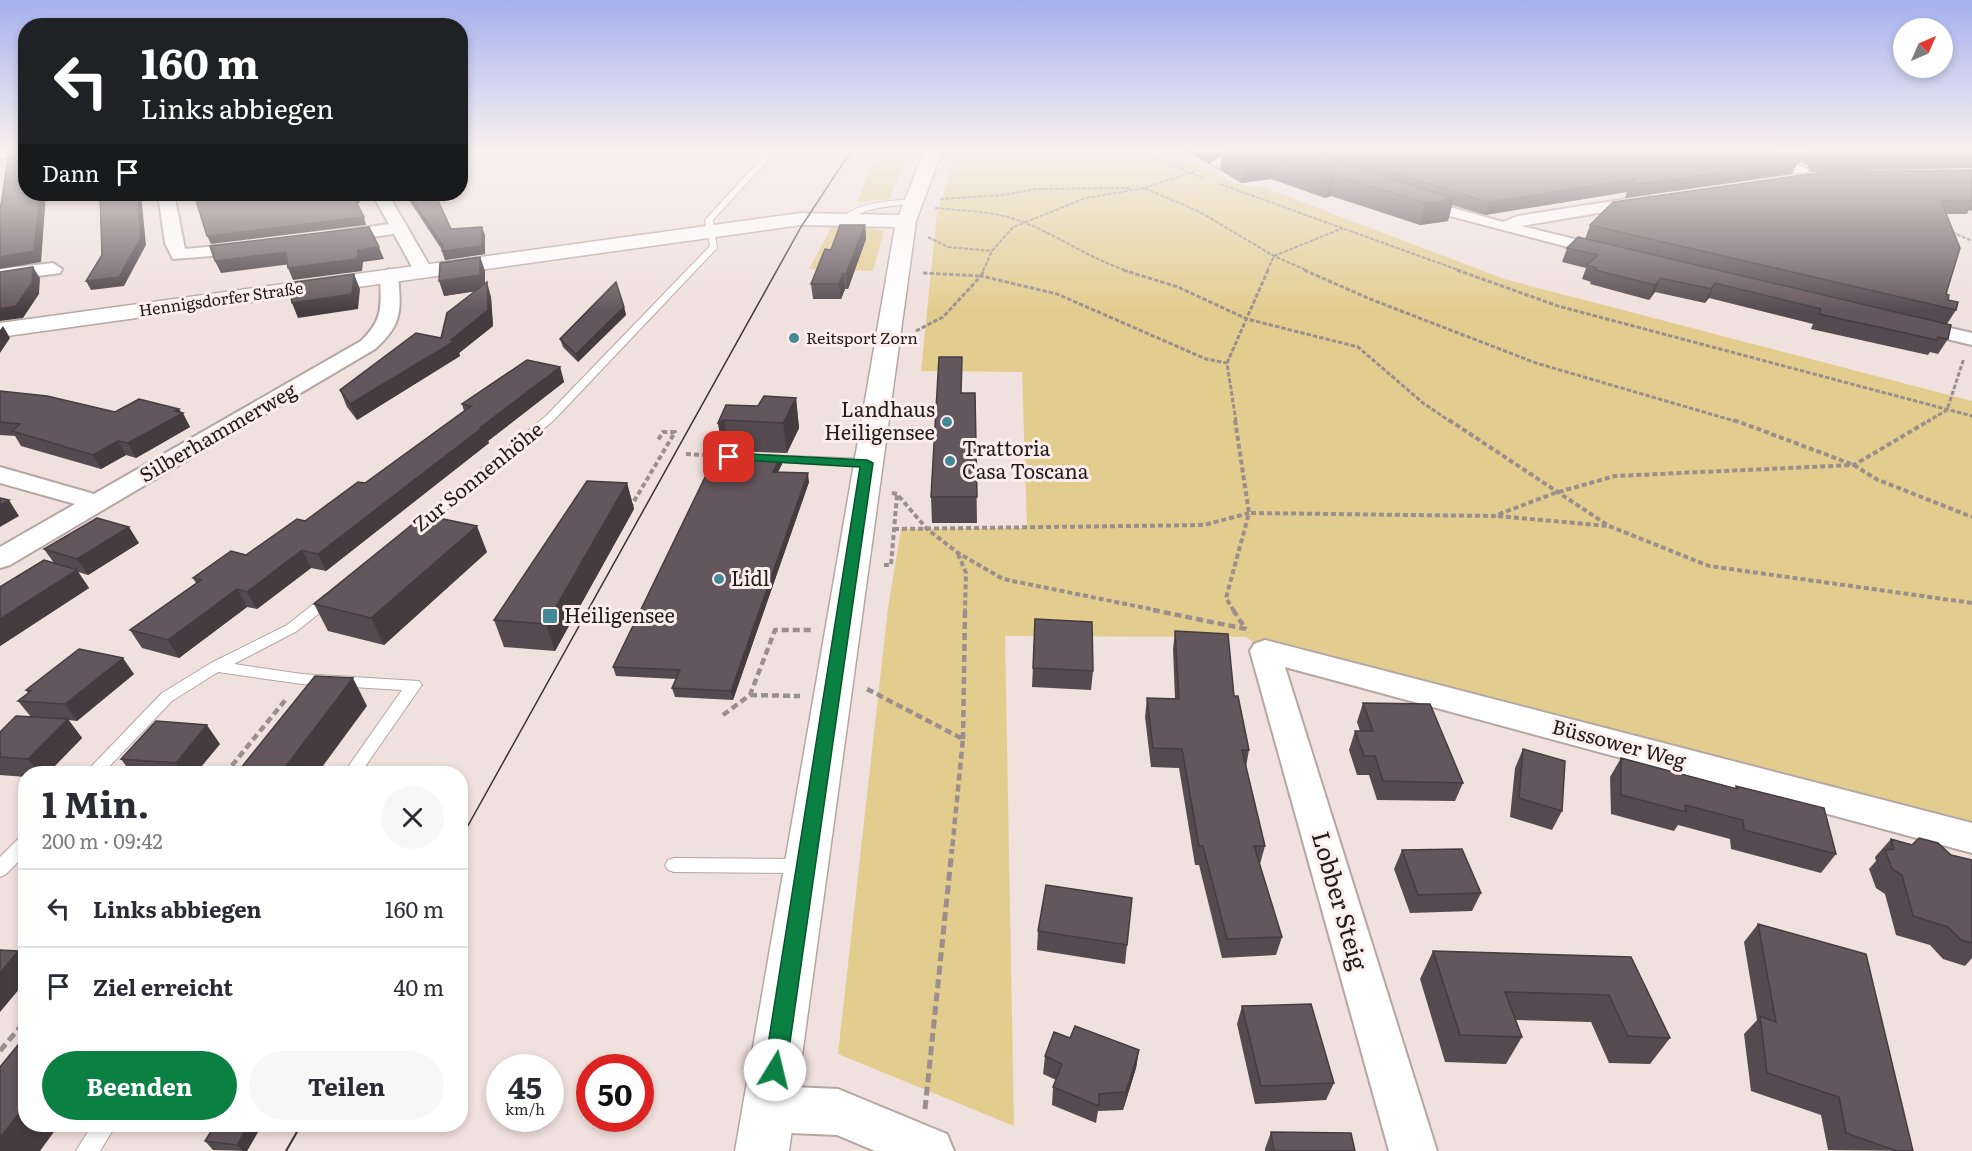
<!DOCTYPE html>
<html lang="de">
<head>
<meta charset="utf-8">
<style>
  :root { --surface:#fff; --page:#f7f7f7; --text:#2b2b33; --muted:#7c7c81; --line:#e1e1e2; --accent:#0b8043 }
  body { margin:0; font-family:Literata,serif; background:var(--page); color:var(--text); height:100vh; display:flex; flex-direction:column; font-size:22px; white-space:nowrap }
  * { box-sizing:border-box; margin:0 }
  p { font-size:20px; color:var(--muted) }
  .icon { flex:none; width:33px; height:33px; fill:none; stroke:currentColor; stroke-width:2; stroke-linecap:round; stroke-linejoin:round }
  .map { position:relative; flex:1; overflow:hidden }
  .side { position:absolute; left:18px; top:766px; width:450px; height:366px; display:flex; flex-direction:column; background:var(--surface); border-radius:24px; box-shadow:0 3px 9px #0003 }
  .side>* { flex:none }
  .hud { position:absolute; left:18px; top:18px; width:450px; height:183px; border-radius:24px; box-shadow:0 3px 9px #0003; background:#202124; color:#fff; overflow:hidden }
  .needle { width:39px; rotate:45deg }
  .buttons { position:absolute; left:1893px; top:18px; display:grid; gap:12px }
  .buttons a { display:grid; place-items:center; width:60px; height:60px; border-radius:50%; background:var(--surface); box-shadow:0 3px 9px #0003; font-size:30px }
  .speed { position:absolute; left:486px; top:1054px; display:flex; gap:12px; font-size:30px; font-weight:700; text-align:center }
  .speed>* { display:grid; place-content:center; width:78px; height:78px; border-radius:50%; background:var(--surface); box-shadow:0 3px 9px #0003; line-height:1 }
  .speed small { font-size:15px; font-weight:400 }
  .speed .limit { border:9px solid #d22; background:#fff; color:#111 }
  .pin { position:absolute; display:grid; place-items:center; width:51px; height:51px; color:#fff; margin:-26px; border-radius:12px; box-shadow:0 3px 9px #0006 }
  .me { position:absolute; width:66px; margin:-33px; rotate:9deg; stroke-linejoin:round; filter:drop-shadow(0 0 4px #0008) }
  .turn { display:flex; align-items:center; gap:21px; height:126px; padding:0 24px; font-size:27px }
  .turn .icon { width:78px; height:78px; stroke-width:2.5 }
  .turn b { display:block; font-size:42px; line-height:51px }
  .then { display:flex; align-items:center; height:57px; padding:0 24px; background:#0003; gap:12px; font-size:22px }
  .round { display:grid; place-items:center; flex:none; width:63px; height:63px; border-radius:32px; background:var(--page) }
  .summary { display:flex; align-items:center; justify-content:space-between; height:102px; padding:0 24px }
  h1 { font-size:36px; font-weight:700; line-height:45px }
  .button { display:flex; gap:12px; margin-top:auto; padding:12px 24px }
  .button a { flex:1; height:69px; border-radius:36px; background:var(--accent); color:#fff; font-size:24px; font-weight:700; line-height:69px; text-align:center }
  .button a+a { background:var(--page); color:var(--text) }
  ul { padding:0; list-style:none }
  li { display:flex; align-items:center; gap:18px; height:78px; padding:0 24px; border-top:2px solid var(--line) }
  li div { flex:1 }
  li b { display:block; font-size:22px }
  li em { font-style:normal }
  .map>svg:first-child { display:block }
  .green { fill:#e2cd8f }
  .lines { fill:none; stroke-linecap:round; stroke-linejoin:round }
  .service-casing { stroke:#b5a6a4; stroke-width:2 }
  .minor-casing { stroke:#b5a6a4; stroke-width:4 }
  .secondary-casing { stroke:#b5a6a4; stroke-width:3 }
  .path-far4 { stroke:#9a8f8d; stroke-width:2; stroke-dasharray:4 1.5; stroke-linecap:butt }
  .path-far3 { stroke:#9a8f8d; stroke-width:3; stroke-dasharray:4.5 2; stroke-linecap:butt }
  .path-far2 { stroke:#9a8f8d; stroke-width:4; stroke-dasharray:5 3; stroke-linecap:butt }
  .path-far1 { stroke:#9a8f8d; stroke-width:4.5; stroke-dasharray:7 4; stroke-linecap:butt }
  .path { stroke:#9a8f8d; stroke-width:5; stroke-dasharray:9 4.5; stroke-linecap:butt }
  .service { fill:#fff; fill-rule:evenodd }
  .minor { fill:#fff; fill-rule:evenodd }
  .secondary { fill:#fff; fill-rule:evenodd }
  .tram-far1 { stroke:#393332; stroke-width:1.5 }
  .tram { stroke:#393332; stroke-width:2 }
  .wall { fill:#554a4f }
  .shaded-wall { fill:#453c40 }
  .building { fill:#63565c; stroke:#453c40; stroke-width:1.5 }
  .route { fill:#0b8043; stroke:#07532c; stroke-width:1.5 }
  .poi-dot { fill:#458898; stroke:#fdedec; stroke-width:2 }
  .labels { text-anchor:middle; stroke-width:6; stroke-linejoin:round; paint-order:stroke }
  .far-street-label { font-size:16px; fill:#211c1b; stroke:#fdedec }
  .far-poi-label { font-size:16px; fill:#211c1b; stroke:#fdedec; text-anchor:start }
  .poi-label { font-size:20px; fill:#211c1b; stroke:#fdedec; text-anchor:start }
  .street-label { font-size:20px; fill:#211c1b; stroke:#fdedec }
  .near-street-label { font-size:24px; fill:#211c1b; stroke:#fdedec }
</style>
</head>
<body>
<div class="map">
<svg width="1972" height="1151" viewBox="0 0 1972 1151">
  <rect width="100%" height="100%" fill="#f0e0de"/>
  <path class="green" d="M880,151H910L889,199L857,202Z
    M957,151H1165L1237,184L1263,187L1504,279L1972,401V838L1265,651L1246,637L1005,636L1014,1126L838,1054L888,608L901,529L1027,528L1022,372L921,371L937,213Z
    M832,226L862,227L884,231L873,271L809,269Z"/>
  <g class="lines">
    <defs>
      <path id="service" d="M768,151H776L713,220L717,248L554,420L421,531H411L410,528L411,525L546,416L710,246L705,220Z
        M915,199L919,201L918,203C892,207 869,205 847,221L840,219C860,201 890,201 915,199Z
        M764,455L867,459L873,463L867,467L760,461L758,459Z
        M331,593L338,597L336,600L297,631L234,664L302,674L419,681L422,685L419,689L360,774H343L402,690L302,684L218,672L172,701L102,774H84L162,693L211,663L287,625L326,594Z
        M26,835V854L6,874L0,877V857L20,837Z
        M674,858L801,859L807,861L810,866L807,871L801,873L674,872L668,870L665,865L668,860Z
        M92,1125H116L100,1151H76Z"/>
      <path id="minor" d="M0,151H26V156L0,159Z
        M1283,151H1325L1318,155L1219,168L1211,163L1219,158Z
        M1747,151H1767L1809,170L1806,173H1796L1749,154Z
        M158,194H174L185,249L250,243L259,248L250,253L173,259L165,243Z
        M372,194H388L432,270L430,274H416L394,234L334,242L328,241L325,237L328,233L389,224Z
        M1645,196L1651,198L1653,201L1651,204L1521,226L1616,249L1619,253L1610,258L1408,205L1406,202L1414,197L1503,222L1518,216Z
        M53,263L62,269L60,273L0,281V269Z
        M389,269L398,275C401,310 403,324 375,349L10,565L0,568V547L75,504L0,483V467L94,494L361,341C384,319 381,305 380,275Z
        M1912,319L1972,333V345L1905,329L1902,325L1905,321Z
        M1265,640L1972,823V853L1285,667L1437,1151H1389L1250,651L1254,644Z
        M768,1086L838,1089L947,1134L954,1151H875L837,1135L768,1132L752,1125L745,1109L752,1093Z"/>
      <path id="secondary" d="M924,151H942L916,221L789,1151H735L895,227L801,225L0,337V323L801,213L899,215Z"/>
    </defs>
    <use href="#service" class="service-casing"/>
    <use href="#minor" class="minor-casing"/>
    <use href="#secondary" class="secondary-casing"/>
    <path class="path-far4" d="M1139,151L1205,179
      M1220,184L1461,271
      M1144,188L1199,170
      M940,199L1003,195L1035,189L1130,188
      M935,208C964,211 995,211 1023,222C1059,236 1090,259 1128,271
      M1952,232L1972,241
      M928,237L948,247L992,251
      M983,271L992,251L1013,227L1086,198L1144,188L1198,211L1274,256L1308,271
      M1267,271L1274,256L1343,228"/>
    <path class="path-far3" d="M1123,270L1178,287L1247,319L1358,347L1423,403L1451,422
      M1304,270L1370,299L1536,363L1738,422
      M1457,270L1558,306L1972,416
      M923,273L981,276L984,270
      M916,331L943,317L981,276L1057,294L1206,359L1227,363L1236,422
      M1227,363L1268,270
      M1927,422L1947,410L1964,358"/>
    <path class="path-far2" d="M1235,420L1249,513L1494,516L1555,493L1615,476L1854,465L1930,420
      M1449,420L1609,526L1709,566L1972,603
      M1734,420L1854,465L1876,479L1972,517
      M686,454L722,456
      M892,493L897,494L927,529L958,553L1003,579L1160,611
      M630,508L675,432H663L658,440
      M1498,516L1607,526
      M894,529L1204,525L1249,513
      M958,554L966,573L965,611
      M884,565H891L897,495
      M1234,611L1226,598L1249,513"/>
    <path class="path-far1" d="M1153,610L1246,629L1249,632
      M1233,610L1245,628
      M867,689L963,739L952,850
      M750,695L800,696
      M723,715L750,695L775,630H811
      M963,739L965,610
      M225,774L287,698"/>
    <path class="path" d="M0,1051L26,1020
      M925,1109L952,849"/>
    <use href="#service" class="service"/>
    <use href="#minor" class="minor"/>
    <use href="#secondary" class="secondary"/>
    <path class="tram-far1" d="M460,840L801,227L851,151"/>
    <path class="tram" d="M286,1151L301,1125"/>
  </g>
  <path class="wall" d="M1187,151H1771L1798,162L1792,174L1625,198L1627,192L1485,215L1452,205L1448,221L1420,225L1331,196L1325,198L1271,179L1241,183L1220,170L1222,156H1219L1209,164Z
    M1772,151H1972V168L1810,172L1807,165Z
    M1972,170V211L1969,210L1967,214H1947L1946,294L1948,300L1956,310L1947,324L1948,339L1938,354L1930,352L1928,355L1811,329L1813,324L1709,298L1705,303L1655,292L1649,300L1590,284L1591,282L1582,279L1586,268L1562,262L1567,248L1585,239L1590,225Z
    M405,194H435L451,229L485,235V254L445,260L442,250Z
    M865,225L866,239L848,289H845L841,299H813L811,284L831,250Z
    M480,257L485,271V283L491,297L493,326L459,353L460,356L357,420L347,407L340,390L441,338L474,291L444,296Z
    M624,307L626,315L578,362L563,347L560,339Z
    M560,367L564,382L488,441L489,443L326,571L311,568L257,609L247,607L179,658L142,648L130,630L196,583L193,578L246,555L305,521L365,483L464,411L462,404Z
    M0,391L115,412L179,409L190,427L136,458L126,455L101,469L21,446L15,436L0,435Z
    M962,393H975L977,523H932L931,497Z
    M796,398L799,428L787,453L729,451L725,453L781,456L782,464L778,472L809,482L733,700L675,697L672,688L676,679L616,676L613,667L711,469L723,452L718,423L758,406Z
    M627,483L634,509L555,651L504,647L494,620Z
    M139,543L88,575L78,572L89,588L0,646V587L54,563L44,549Z
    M487,552L384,645L328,631L314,604Z
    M1035,619L1093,671L1091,690L1032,687Z
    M1175,631L1234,696L1249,750L1246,767L1265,846L1260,864L1282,937L1276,955L1222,958L1199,865H1195L1179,768L1151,767L1145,717L1147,698L1175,699L1173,649Z
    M134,674L77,721L68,720L82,738L47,774H26V777L0,775V732L31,717L18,701L28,693L26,690Z
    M1363,703L1463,783L1455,801L1377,800L1369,775H1357L1349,750L1355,731H1360L1357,722Z
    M220,744L195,774H132L121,759Z
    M1523,749L1562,811L1552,830L1510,817L1515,768Z
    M1621,758L1735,788L1736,786L1836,854L1821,873L1731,849L1730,839L1678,825L1674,831L1611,814L1610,777Z
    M1891,839L1972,860V958L1965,966L1943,959L1930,945L1896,935L1885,894L1876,888L1869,869L1876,861L1875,857Z
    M1402,850L1481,893L1472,911L1410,913L1394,869Z
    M1758,924L1913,1151L1828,1150L1821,1115L1751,1091L1744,1034L1757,1020L1744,942Z
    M1038,931L1127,945L1125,964L1037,950Z
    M1433,951L1631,957L1670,1038L1650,1064L1609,1063L1591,1022L1516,1020L1522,1037L1506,1064L1445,1062L1420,979Z
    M1242,1006L1334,1083L1326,1100L1255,1104L1237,1024Z
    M1070,1038L1139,1050L1136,1068L1123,1110L1098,1111L1096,1123L1052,1105L1053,1087L1056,1080L1043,1074L1045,1056Z
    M262,1125L247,1151L213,1150L205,1141Z
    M1271,1132L1355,1151H1265V1149Z"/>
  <path class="shaded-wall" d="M1211,151H1222V156H1219L1209,164L1210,152Z
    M1274,158L1271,179L1241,183L1245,162Z
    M1798,162L1792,174L1625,198L1627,192L1485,215L1488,202L1636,179Z
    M1335,175L1331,196L1325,198L1330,177Z
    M40,194H46L41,262L0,269V257Z
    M138,194H141L146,245L124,286L91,290L86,281Z
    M357,195L360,203H356L353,196Z
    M1454,199L1448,221L1420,225L1425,203Z
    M364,217L366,225L211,244L207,236Z
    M865,225L866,239L848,289L846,274Z
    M482,227L485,235V254L445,260L442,251Z
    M379,247L384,259L363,262L362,271L293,280L288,268L358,250Z
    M286,252L291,264L221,273L215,261Z
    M480,257L485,271V290L444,296L439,281Z
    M33,267L40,278L39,294L23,318L0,321V309Z
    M354,274L360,289L358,309L298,318L292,303Z
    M843,274L845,289L841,299L839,284Z
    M1661,278L1655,292L1649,300L1655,285Z
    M487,282L491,297L493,326L459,353L460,356L357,420L350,404L451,340Z
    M1715,283L1709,298L1705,303L1711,289Z
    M624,307L626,315L578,362L576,354Z
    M3,326L10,338L0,353V330Z
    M560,367L564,382L488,441L489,443L326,571L318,554L481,427Z
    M796,398L799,428L787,453L783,423Z
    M179,409L182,414L183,413L190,427L136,458L128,443Z
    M724,420L729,451L723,454L718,423Z
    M118,441L126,455L101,469L93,455Z
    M781,456L782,464L774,480L773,472Z
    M808,473L809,482L733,700L731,691Z
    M627,483L634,509L555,651L546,624Z
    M9,500L19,516L0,527V505Z
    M477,526L487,552L384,645L371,618Z
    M129,527L139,543L88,575L77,559Z
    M302,550L311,568L257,609L247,592Z
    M77,570L89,588L0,646V619Z
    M237,589L247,607L179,658L168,640Z
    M123,658L134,674L77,721L65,704Z
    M353,678L367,706L317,774H280Z
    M68,719L82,738L47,774H40L28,759Z
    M207,725L220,744L195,774H183L176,763Z
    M18,951L26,958V981L0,1012V973Z
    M1139,1050L1136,1068L1123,1110L1126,1092Z
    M26,1104V1125H59L40,1151H0V1138Z
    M249,1125H262L247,1151H243L237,1145Z"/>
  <path class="building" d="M9,151H26V194H40L34,251L0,257V209L2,199Z
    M1224,151H1306L1454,199L1425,203L1335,175L1330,177L1274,158L1245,162Z
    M1322,151H1771L1798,162L1629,185L1636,179L1488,202Z
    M1808,151H1972V156L1816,159L1813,153Z
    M1972,170V201H1941L1960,248L1946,294L1949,295L1948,300L1958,302L1956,310L1590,225L1613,202L1824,172Z
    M100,194H138L141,237L119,277L86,281L102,255Z
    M194,194H356L357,195L353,196L364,217L207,236Z
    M408,194H435L451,229L482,227V246L442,251L443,246Z
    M840,225H865L846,274H843L839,284H811L825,249L831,250Z
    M369,227L379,247L358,250L357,259L288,268L286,252L215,261L210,246Z
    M1578,237L1951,325L1948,339L1938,337L1937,340L1819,314L1821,309L1715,283L1711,289L1661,278L1655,285L1595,270L1597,268L1587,265L1598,255L1567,248Z
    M480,257V275L439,281L440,263Z
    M33,267L32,283L16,306L0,309V272Z
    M354,274L352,294L292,303L289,283Z
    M487,282L488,310L451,340L455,341L350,404L340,390L416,333L441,338L447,313Z
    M616,282L624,307L576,354L560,339Z
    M939,357H962L961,393H975L977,497H931Z
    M527,360L560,367L481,427H483L318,554L302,550L247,592L237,589L168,640L130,630L201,580L193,578L231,551L246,555L297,519L305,521L358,482L365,483L471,406L462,404Z
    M0,391L47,396L115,412L139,399L179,409L175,411L183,413L128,443L118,441L93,455L12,431L20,424L0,422Z
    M764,396L796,398L783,423L724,420L718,423L726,405L758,406Z
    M720,450L723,453L781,456L773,472L808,473L731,691L672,688L680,670L613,667L709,469H711Z
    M587,481L627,483L546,624L494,620Z
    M0,498L9,500L0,505Z
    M424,515L477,526L371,618L314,604Z
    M97,518L129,527L77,559L44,549Z
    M44,560L77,570L0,619V587Z
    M1035,619L1092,622L1093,671L1033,668Z
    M1175,631L1228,634L1234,696H1238L1249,750H1242L1265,846H1254L1282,937L1227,939L1203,846H1199L1182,749L1153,748L1147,698L1179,699Z
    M79,649L123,658L65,704L18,701L31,691L26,690Z
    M315,676L353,678L280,774H236Z
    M1363,703L1430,704L1463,783L1383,781L1375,756H1364L1355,731H1373Z
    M16,716L68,719L28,759L0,757V732Z
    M156,721L207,725L176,763L121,759Z
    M1523,749L1565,761L1562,811L1519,798Z
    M1621,758L1737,789L1736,786L1824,808L1836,854L1744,830L1743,820L1685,805L1686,812L1621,795Z
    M1919,838L1938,843L1951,855L1972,860V943L1961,940L1948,927L1913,916L1902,875L1892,869L1885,850L1894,849L1891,839L1912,845Z
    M1462,849L1481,893L1418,895L1402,850Z
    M1046,885L1132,898L1127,945L1038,931Z
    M1758,924L1866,954L1913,1151H1897L1846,1133L1839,1097L1767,1073L1760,1016L1776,1022Z
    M0,950L18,951L0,973Z
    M1433,951L1631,957L1670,1038L1628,1036L1609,995L1505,992L1522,1037L1460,1035Z
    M1311,1004L1334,1083L1261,1086L1242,1006Z
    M1075,1026L1139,1050L1126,1092L1099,1094V1106L1053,1087L1062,1064L1045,1056L1054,1032L1070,1038Z
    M26,1035V1104L0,1138V1067Z
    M215,1125H249L237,1145L205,1141Z
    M1271,1132L1351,1133L1355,1151H1274Z"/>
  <linearGradient id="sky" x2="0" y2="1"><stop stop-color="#a5b1ee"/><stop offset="0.48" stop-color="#f8f1f0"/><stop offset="1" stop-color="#f8f1f0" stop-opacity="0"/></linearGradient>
  <rect width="1972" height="312" fill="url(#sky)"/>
  <path class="route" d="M729,453L867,460L873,463L786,1070L782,1077L775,1080L767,1077L764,1070L860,467L725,459L723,457Z"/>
  <g class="poi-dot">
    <circle cx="794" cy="338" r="6"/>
    <circle cx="947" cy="422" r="6"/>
    <circle cx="950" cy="461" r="6"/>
    <circle cx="719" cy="579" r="6"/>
    <rect x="542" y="608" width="16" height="16" rx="3"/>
  </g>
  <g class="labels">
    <g class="far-street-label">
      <text transform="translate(221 299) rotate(-8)" y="6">Hennigsdorfer Straße</text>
    </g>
    <g class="far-poi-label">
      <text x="806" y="344">Reitsport Zorn</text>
    </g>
    <g class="poi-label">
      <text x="935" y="417" text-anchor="end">Landhaus<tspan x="935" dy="23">Heiligensee</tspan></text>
      <text x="962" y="456">Trattoria<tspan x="962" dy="23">Casa Toscana</tspan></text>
      <text x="731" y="586">Lidl</text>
      <text x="564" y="623">Heiligensee</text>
    </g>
    <g class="street-label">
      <text transform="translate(218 433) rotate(-30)" y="7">Silberhammerweg</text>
      <text transform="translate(478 477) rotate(-39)" y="7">Zur Sonnenhöhe</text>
      <text transform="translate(1619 744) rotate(15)" y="7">Büssower Weg</text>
    </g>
    <g class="near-street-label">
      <text transform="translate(1339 901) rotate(74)" y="8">Lobber Steig</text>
    </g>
  </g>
</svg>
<div class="buttons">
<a><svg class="needle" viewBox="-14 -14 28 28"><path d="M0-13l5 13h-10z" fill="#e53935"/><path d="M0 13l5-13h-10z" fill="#7c7c81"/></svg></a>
</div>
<div class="speed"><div>45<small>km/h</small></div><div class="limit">50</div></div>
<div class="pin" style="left:729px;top:457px;background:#d93025"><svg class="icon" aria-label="arrive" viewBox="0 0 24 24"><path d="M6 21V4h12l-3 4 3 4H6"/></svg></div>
<svg class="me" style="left:775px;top:1070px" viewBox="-20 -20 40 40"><circle r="19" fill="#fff"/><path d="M0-13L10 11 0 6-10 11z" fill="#0b8043"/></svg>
<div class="hud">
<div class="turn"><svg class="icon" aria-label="left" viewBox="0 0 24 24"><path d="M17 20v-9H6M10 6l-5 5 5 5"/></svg><div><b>160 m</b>Links abbiegen</div></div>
<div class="then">Dann<svg class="icon" aria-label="arrive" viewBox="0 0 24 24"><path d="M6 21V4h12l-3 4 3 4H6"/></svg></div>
</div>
<section class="side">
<div class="summary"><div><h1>1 Min.</h1><p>200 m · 09:42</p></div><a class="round"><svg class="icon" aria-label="close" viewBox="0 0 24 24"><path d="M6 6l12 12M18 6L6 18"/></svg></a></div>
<ul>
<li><svg class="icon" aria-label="left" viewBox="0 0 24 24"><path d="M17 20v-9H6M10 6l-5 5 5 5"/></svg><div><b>Links abbiegen</b></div><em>160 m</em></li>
<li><svg class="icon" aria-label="arrive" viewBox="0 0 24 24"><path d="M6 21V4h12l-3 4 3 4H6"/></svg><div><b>Ziel erreicht</b></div><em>40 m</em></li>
</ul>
<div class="button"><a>Beenden</a><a>Teilen</a></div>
</section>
</div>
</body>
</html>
